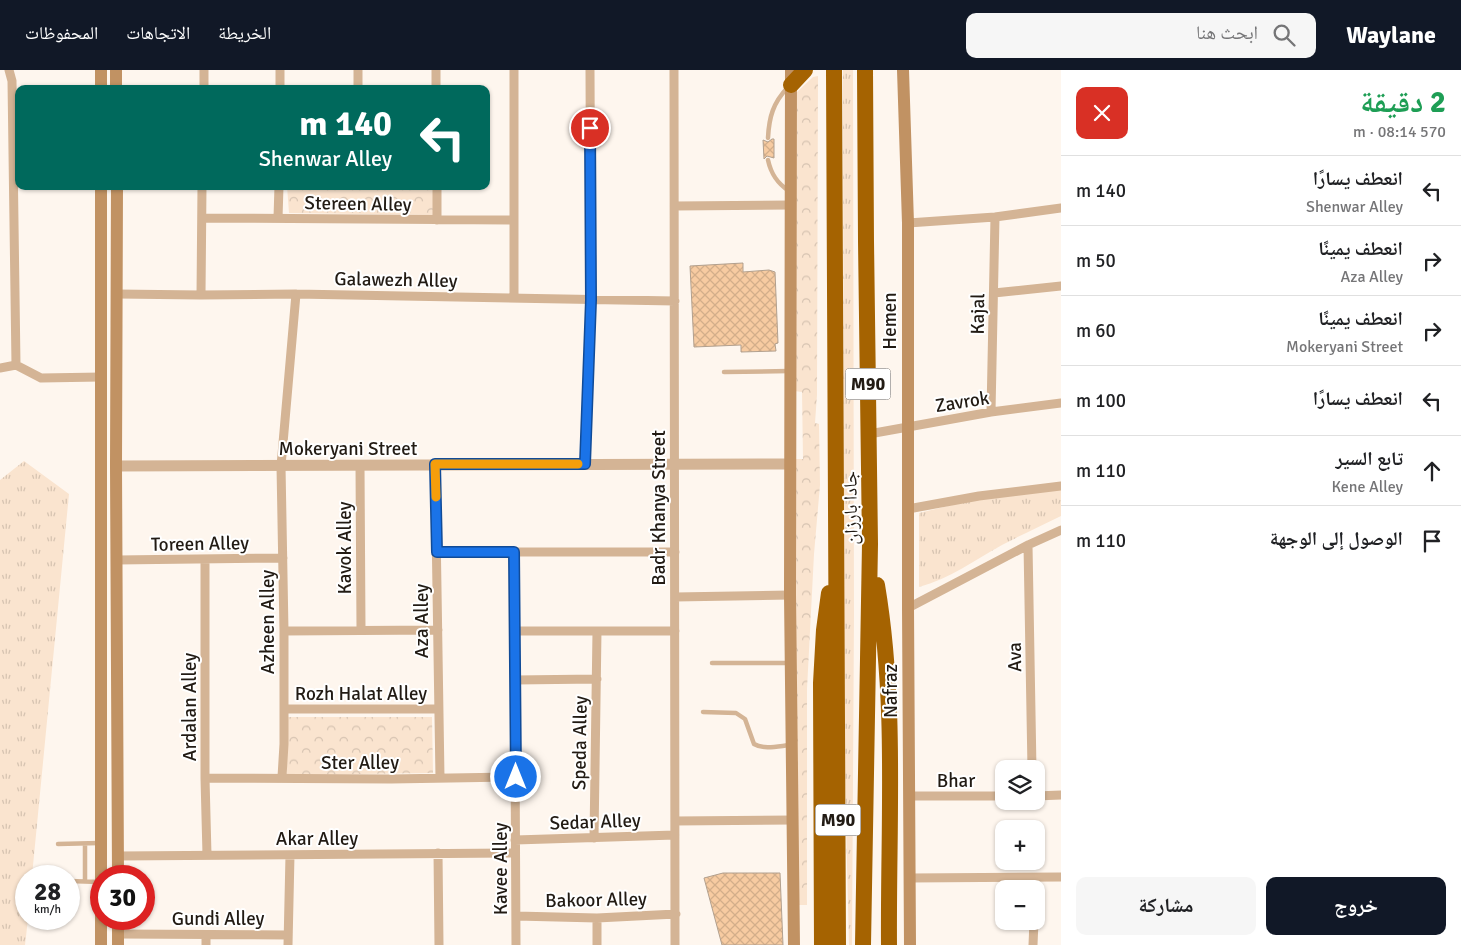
<!DOCTYPE html>
<html lang="ar">
<head>
<meta charset="utf-8">
<style>
  :root { --surface:#fff; --page:#f6f6f6; --text:#202124; --muted:#757577; --line:#e0e0e0; --accent:#111827 }
  body { margin:0; font-family:Signika,"Noto Naskh Arabic",sans-serif; background:var(--page); color:var(--text); direction:rtl; height:100vh; display:flex; flex-direction:column; font-size:19px; white-space:nowrap }
  * { box-sizing:border-box; margin:0 }
  p { font-size:16px; color:var(--muted) }
  .icon { flex:none; width:28px; height:28px; fill:none; stroke:currentColor; stroke-width:2; stroke-linecap:round; stroke-linejoin:round }
  .map { position:relative; flex:1; overflow:hidden; direction:ltr }
  .sheet { display:flex; flex-direction:column; background:var(--surface); width:400px }
  .sheet>* { flex:none }
  .banner { position:absolute; left:15px; top:15px; width:475px; height:105px; border-radius:10px; box-shadow:0 1px 4px #0004; direction:rtl; background:#00695c; color:#fff; overflow:hidden }
  .tools { position:absolute; left:995px; top:690px; display:grid; gap:10px }
  .tools a { display:grid; place-items:center; width:50px; height:50px; border-radius:10px; background:var(--surface); box-shadow:0 1px 4px #0004; font-size:25px }
  .speed { position:absolute; left:15px; top:795px; display:flex; gap:10px; font-size:25px; font-weight:700; text-align:center }
  .speed>* { display:grid; place-content:center; width:65px; height:65px; border-radius:50%; background:var(--surface); box-shadow:0 1px 4px #0004; line-height:1 }
  .speed small { font-size:12px; font-weight:400 }
  .speed .limit { border:8px solid #d22; background:#fff; color:#111 }
  .pin { position:absolute; display:grid; place-items:center; width:42px; height:42px; color:#fff; margin:-21px; border:2px solid #fff; border-radius:50%; box-shadow:0 1px 5px #0007 }
  .me { position:absolute; width:55px; margin:-28px; rotate:0deg; stroke-linejoin:round; filter:drop-shadow(0 0 4px #0008) }
  .turn { display:flex; align-items:center; gap:18px; height:105px; padding:0 15px; font-size:22px }
  .turn .icon { width:65px; height:65px; stroke-width:2.5 }
  .turn b { display:block; font-size:35px; line-height:42px }
  .round { display:grid; place-items:center; flex:none; width:52px; height:52px; border-radius:10px; background:var(--page) }
  .headline { display:flex; align-items:center; justify-content:space-between; height:85px; padding:0 15px }
  h1 { font-size:30px; font-weight:700; line-height:38px; color:#1e9e55 }
  .action { display:flex; gap:10px; margin-top:auto; padding:10px 15px }
  .action a { flex:1; height:58px; border-radius:10px; background:var(--accent); color:#fff; font-size:20px; font-weight:700; line-height:58px; text-align:center }
  .action a+a { background:var(--page); color:var(--text) }
  ul { padding:0; list-style:none }
  li { display:flex; align-items:center; gap:15px; height:70px; padding:0 15px; border-top:1px solid var(--line) }
  li div { flex:1 }
  li b { display:block; font-size:19px }
  li em { font-style:normal }
  header { display:flex; align-items:center; gap:30px; box-sizing:border-box; height:70px; padding:0 25px; background:var(--accent); color:#fff }
  header strong { font-size:24px }
  nav { display:flex; gap:28px; margin-inline-start:auto; font-size:18px }
  .search { width:350px; height:45px; background:var(--page); display:flex; align-items:center; gap:12px; box-sizing:border-box; padding:0 18px; border-radius:10px; color:var(--muted); font-size:19px }
  main { display:flex; flex:1; min-height:0 }
  .map>svg:first-child { display:block }
  .grass { fill:url(#grass-tufts) }
  .park { fill:url(#park-crowns) }
  .building { fill:url(#building-cross-hatch); stroke:#b2a08e }
  .lines { fill:none; stroke-linecap:round; stroke-linejoin:round }
  .service { stroke:#d4b495; stroke-width:4.5 }
  .minor { stroke:#d4b495; stroke-width:9 }
  .tertiary { stroke:#d4b495; stroke-width:11 }
  .secondary { stroke:#c19263; stroke-width:12 }
  .motorway { stroke:#a56301; stroke-width:16 }
  .route-casing { stroke:#114b97; stroke-width:12 }
  .route { stroke:#1a73e8; stroke-width:9 }
  .slow { stroke:#f59e0b; stroke-width:9 }
  .labels { text-anchor:middle; stroke-width:4; stroke-linejoin:round; paint-order:stroke }
  .shield { fill:#fff; stroke:#645f5a; stroke-width:1 }
  .shield-label { font-size:18px; font-weight:bold; fill:#221b14 }
  .street-label { font-size:19px; fill:#221b14; stroke:#fff }
</style>
</head>
<body>
<header>
<strong>Waylane</strong>
<div class="search"><svg class="icon" aria-label="search" viewBox="0 0 24 24"><circle cx="10" cy="10" r="6"/><path d="M15 15l6 6"/></svg>ابحث هنا</div>
<nav><a>الخريطة</a><a>الاتجاهات</a><a>المحفوظات</a></nav>
</header>
<main>
<section class="sheet">
<div class="headline"><div><h1>2 دقيقة</h1><p>570 m · 08:14</p></div><a class="round" style="background:#d93025;color:#fff"><svg class="icon" aria-label="close" viewBox="0 0 24 24"><path d="M6 6l12 12M18 6L6 18"/></svg></a></div>
<ul>
<li><svg class="icon" aria-label="left" viewBox="0 0 24 24"><path d="M17 20v-9H6M10 6l-5 5 5 5"/></svg><div><b>انعطف يسارًا</b><p>Shenwar Alley</p></div><em>140 m</em></li>
<li><svg class="icon" aria-label="right" viewBox="0 0 24 24"><path d="M7 20v-9h11M14 6l5 5-5 5"/></svg><div><b>انعطف يمينًا</b><p>Aza Alley</p></div><em>50 m</em></li>
<li><svg class="icon" aria-label="right" viewBox="0 0 24 24"><path d="M7 20v-9h11M14 6l5 5-5 5"/></svg><div><b>انعطف يمينًا</b><p>Mokeryani Street</p></div><em>60 m</em></li>
<li><svg class="icon" aria-label="left" viewBox="0 0 24 24"><path d="M17 20v-9H6M10 6l-5 5 5 5"/></svg><div><b>انعطف يسارًا</b></div><em>100 m</em></li>
<li><svg class="icon" aria-label="ahead" viewBox="0 0 24 24"><path d="M12 20V5M6 11l6-6 6 6"/></svg><div><b>تابع السير</b><p>Kene Alley</p></div><em>110 m</em></li>
<li><svg class="icon" aria-label="arrive" viewBox="0 0 24 24"><path d="M6 21V4h12l-3 4 3 4H6"/></svg><div><b>الوصول إلى الوجهة</b></div><em>110 m</em></li>
</ul>
<div class="action"><a>خروج</a><a>مشاركة</a></div>
</section>
<div class="map">
<svg width="1061" height="875" viewBox="0 0 1061 875">
  <defs>
    <pattern id="grass-tufts" width="24" height="20" patternUnits="userSpaceOnUse" patternTransform="scale(1.25)"><rect width="24" height="20" fill="#fae4cf"/><path d="M3 7l-1-3M5 7V3M7 7l1-3M15 17l-1-3M17 17v-4M19 17l1-3" fill="none" stroke="#d6c3b1"/></pattern>
    <pattern id="park-crowns" width="20" height="18" patternUnits="userSpaceOnUse" patternTransform="scale(1.25)"><rect width="20" height="18" fill="#fae4cf"/><path d="M2 6a3 3 0 1 1 6 0M12 15a3 3 0 1 1 6 0" fill="none" stroke="#d6c3b1"/></pattern>
    <pattern id="building-cross-hatch" width="8" height="8" patternUnits="userSpaceOnUse" patternTransform="scale(1.25)"><rect width="8" height="8" fill="#f7cba1"/><path d="M0 0l8 8M0 8l8-8" fill="none" stroke="#d3ae8a"/></pattern>
  </defs>
  <rect width="100%" height="100%" fill="#fef6ee"/>
  <path class="grass" d="M843,0H853L854,544L852,875H849L844,674Z
    M24,391L69,424L32,806H26V849H28L25,875H0V410Z
    M1061,419V446C1041,456 1021,465 1002,475C975,490 949,509 919,517V443L981,428Z"/>
  <path class="park" d="M818,6L817,325L815,353L819,354L820,415L814,484L807,619V835H797L795,389H803L802,322L794,321L797,22L813,7Z
    M287,116H434V145L289,143Z
    M287,647H432L433,703L287,705Z"/>
  <path class="building" d="M772,69H774V88L767,86L764,89L763,70L768,72Z
    M743,193V202L769,200L775,202L778,273L775,274L776,281L741,282V275L694,277L690,196Z
    M723,803H780L783,875H722L704,808Z"/>
  <g class="lines">
    <path class="service" d="M768,68C769,47 773,33 788,17
      M768,90C771,104 777,113 789,121
      M724,302L789,301
      M712,593H789
      M703,642L736,643L745,649L754,674C764,680 779,676 790,675
      M58,774L99,773
      M69,811L100,812
      M85,811V774"/>
    <path class="minor" d="M9,0L12,11L16,295L41,308L101,307
      M358,0V19
      M436,0V19
      M514,0V227
      M674,0L675,875
      M204,19V0
      M280,19V0
      M437,116V150
      M675,136L790,135
      M202,148L514,150
      M278,148L279,116
      M908,153L995,147L1061,138
      M994,223L1061,216
      M117,224L201,225L296,224L675,231
      M201,225L202,116
      M0,298L16,295
      M991,342L995,147
      M869,364L991,342L1061,333
      M435,394L440,708
      M360,395L361,559
      M585,395L591,230L590,0
      M908,439L979,426L1061,416
      M1028,475L1032,699
      M437,482H675
      M514,482L516,875
      M205,489V708L207,785
      M117,490L283,488
      M675,527L790,525
      M908,538L1028,475L1061,460
      M284,561L438,560
      M514,561H675
      M515,610L597,609
      M284,639H438
      M282,707L284,674V561L281,396L296,224
      M205,708L391,709L516,707
      M909,726H1004
      M1036,726L1061,725
      M675,751L793,750
      M594,768L597,561
      M515,770L675,765
      M438,783L439,875
      M118,786L515,783
      M910,808L1061,807
      M1034,819V809
      M516,846L597,848L676,844
      M597,848V875
      M118,864L288,865
      M206,875V865
      M288,875L290,785
      M1033,875L1034,851"/>
    <path class="tertiary" d="M116,396L790,394"/>
    <path class="secondary" d="M101,0V19
      M116,0V19
      M791,0L790,525L794,875
      M903,0L908,153V538L910,875
      M101,116V875
      M117,116L116,396L118,806
      M118,849V875"/>
    <path class="motorway" d="M834,0L838,875
      M791,15L805,0
      M877,515C897,634 888,756 889,875
      M822,875L821,613L824,560L829,523
      M863,875L870,474L866,171L865,0"/>
  </g>
  <g class="lines">
    <defs>
      <path id="route" d="M516,707L514,482H437L435,394H585L591,230L590,58"/>
    </defs>
    <use href="#route" class="route-casing"/>
    <use href="#route" class="route"/>
    <path class="slow" d="M436,427L435,394H578"/>
  </g>
  <g class="labels">
    <g class="shield">
      <rect x="845.5" y="298.5" width="45" height="31" rx="4"/>
      <rect x="815.5" y="734.5" width="45" height="31" rx="4"/>
    </g>
    <g class="shield-label">
      <text x="868" y="320">M90</text>
      <text x="838" y="756">M90</text>
    </g>
    <g class="street-label">
      <text transform="translate(358 133) rotate(1)" y="7">Stereen Alley</text>
      <text transform="translate(396 209) rotate(1)" y="7">Galawezh Alley</text>
      <text transform="translate(977 244) rotate(-89)" y="7">Kajal</text>
      <text transform="translate(889 251) rotate(-90)" y="7">Hemen</text>
      <text transform="translate(962 331) rotate(-9)" y="7">Zavrok</text>
      <text x="348" y="385">Mokeryani Street</text>
      <text transform="translate(658 438) rotate(-90)" y="7">Badr Khanya Street</text>
      <text transform="translate(850 438) rotate(-91)" y="7">جادا بارزان</text>
      <text transform="translate(200 473) rotate(-1)" y="7">Toreen Alley</text>
      <text transform="translate(344 478) rotate(-90)" y="7">Kavok Alley</text>
      <text transform="translate(421 551) rotate(-90)" y="7">Aza Alley</text>
      <text transform="translate(267 552) rotate(-90)" y="7">Azheen Alley</text>
      <text transform="translate(1014 587) rotate(-91)" y="7">Ava</text>
      <text transform="translate(890 621) rotate(-90)" y="7">Nafraz</text>
      <text x="361" y="630">Rozh Halat Alley</text>
      <text transform="translate(189 637) rotate(-90)" y="7">Ardalan Alley</text>
      <text transform="translate(579 673) rotate(-89)" y="7">Speda Alley</text>
      <text x="360" y="699">Ster Alley</text>
      <text x="956" y="717">Bhar</text>
      <text transform="translate(595 751) rotate(-2)" y="7">Sedar Alley</text>
      <text x="317" y="775">Akar Alley</text>
      <text transform="translate(500 799) rotate(-90)" y="7">Kavee Alley</text>
      <text transform="translate(596 829) rotate(-1)" y="7">Bakoor Alley</text>
      <text x="218" y="855">Gundi Alley</text>
    </g>
  </g>
</svg>
<div class="tools">
<a><svg class="icon" aria-label="layers" viewBox="0 0 24 24"><path d="M12 4l9 5-9 5-9-5zM3 14l9 5 9-5"/></svg></a>
<a>+</a>
<a>−</a>
</div>
<div class="speed"><div>28<small>km/h</small></div><div class="limit">30</div></div>
<div class="pin" style="left:590px;top:58px;background:#d93025"><svg class="icon" aria-label="arrive" viewBox="0 0 24 24"><path d="M6 21V4h12l-3 4 3 4H6"/></svg></div>
<svg class="me" style="left:516px;top:707px" viewBox="-20 -20 40 40"><circle r="17" fill="#1a73e8" stroke="#fff" stroke-width="3"/><path d="M0-11L8 9 0 5-8 9z" fill="#fff"/></svg>
<div class="banner">
<div class="turn"><svg class="icon" aria-label="left" viewBox="0 0 24 24"><path d="M17 20v-9H6M10 6l-5 5 5 5"/></svg><div><b>140 m</b>Shenwar Alley</div></div>
</div>
</div>
</main>
</body>
</html>
